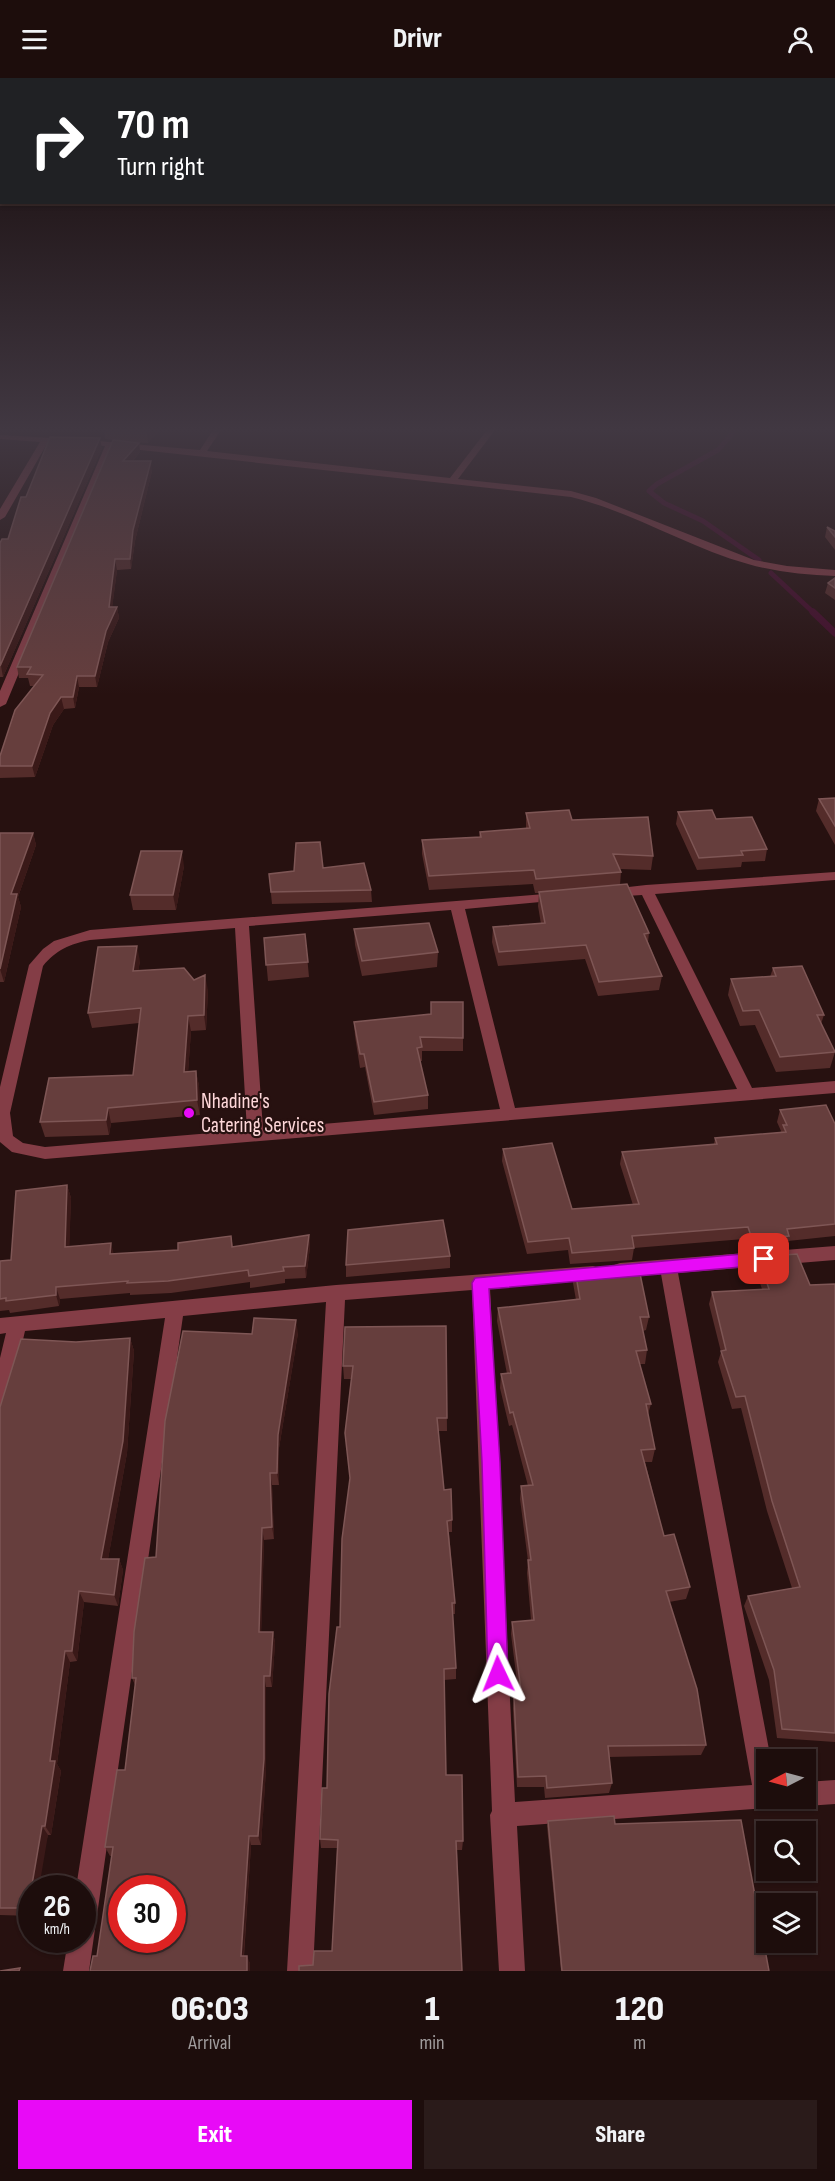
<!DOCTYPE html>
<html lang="en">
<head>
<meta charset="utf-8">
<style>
  :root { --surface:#1d0d0c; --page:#2a1b1a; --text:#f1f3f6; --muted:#a09c9d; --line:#3b2d2d; --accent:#e80af7 }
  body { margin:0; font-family:"Sofia Sans Condensed",sans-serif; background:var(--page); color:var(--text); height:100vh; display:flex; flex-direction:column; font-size:22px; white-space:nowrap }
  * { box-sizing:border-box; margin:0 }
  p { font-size:20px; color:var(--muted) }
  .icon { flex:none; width:33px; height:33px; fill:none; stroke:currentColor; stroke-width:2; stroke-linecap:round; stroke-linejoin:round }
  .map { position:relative; height:1893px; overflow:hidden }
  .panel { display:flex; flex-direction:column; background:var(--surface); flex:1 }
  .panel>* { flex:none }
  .hud { position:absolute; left:0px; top:0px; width:836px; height:126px; box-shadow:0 2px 4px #0004,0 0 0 2px var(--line); background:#202124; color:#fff; overflow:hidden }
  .needle { width:39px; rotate:264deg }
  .fabs { position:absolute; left:756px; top:1671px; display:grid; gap:12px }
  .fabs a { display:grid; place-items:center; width:60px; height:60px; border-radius:0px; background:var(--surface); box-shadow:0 2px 4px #0004,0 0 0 2px var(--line); font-size:30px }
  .speed { position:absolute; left:18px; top:1797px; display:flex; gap:12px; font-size:30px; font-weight:700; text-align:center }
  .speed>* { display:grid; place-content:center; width:78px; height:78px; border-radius:50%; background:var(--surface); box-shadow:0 2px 4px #0004,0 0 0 2px var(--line); line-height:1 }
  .speed small { font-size:15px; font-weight:400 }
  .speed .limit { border:9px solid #d22; background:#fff; color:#111 }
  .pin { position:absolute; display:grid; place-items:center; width:51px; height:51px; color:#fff; margin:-26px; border-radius:12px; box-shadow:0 3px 9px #0006 }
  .me { position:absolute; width:66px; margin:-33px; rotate:358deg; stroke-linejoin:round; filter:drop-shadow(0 0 4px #0008) }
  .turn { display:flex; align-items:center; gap:21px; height:126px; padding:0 18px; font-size:27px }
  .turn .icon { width:78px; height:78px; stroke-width:2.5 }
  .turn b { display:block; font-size:42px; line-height:51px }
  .eta { display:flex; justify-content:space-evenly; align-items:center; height:102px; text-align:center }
  .eta b { font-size:36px; font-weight:800; line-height:42px }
  .action { display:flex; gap:12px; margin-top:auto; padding:12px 18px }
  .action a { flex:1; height:69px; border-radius:0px; background:var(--accent); color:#fff; font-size:24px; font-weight:800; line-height:69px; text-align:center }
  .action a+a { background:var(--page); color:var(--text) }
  header { display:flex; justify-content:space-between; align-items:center; height:78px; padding:0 18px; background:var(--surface); font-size:27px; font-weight:800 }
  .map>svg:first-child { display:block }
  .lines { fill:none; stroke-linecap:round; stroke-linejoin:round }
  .stream-far1 { stroke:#440c2a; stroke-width:5 }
  .stream { stroke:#440c2a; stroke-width:7 }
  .minor { fill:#843d46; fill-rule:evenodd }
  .wall { fill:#542c2a }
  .shaded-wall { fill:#3a1918 }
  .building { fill:#663e3d; stroke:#7e5655; stroke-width:1.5; fill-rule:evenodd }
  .route { fill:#e80af7; stroke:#9706a1; stroke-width:1.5 }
  .poi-dot { fill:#e80af7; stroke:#271110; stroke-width:2 }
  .labels { text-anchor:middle; stroke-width:4.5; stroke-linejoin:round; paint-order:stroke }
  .poi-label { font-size:21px; fill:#fed7d9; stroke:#271110; text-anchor:start }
</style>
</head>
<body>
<header><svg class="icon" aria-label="menu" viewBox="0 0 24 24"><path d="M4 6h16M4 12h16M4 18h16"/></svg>Drivr<svg class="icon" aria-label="person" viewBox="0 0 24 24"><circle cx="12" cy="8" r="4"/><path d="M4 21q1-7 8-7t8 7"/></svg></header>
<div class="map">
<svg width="835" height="1893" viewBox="0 0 835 1893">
  <rect width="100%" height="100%" fill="#271110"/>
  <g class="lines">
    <path class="stream-far1" d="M735,352L718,372L657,406L649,413L664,425L703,443L759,482
      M771,495L815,536"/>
    <path class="stream" d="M813,534L835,555"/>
    <path class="minor" d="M213,352H221L207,373L450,400L487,352H495L458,401L571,413L596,420L754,482L787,488L835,492V498C806,497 776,494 748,486C687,469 633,434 571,419L113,369L6,626L0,629V613L105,368L48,364L5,439L0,442V431L40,364L0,361V357L87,362L200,372Z
      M835,794V802L655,816L752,1010L835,1003V1015L45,1081L12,1074L0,1064V1009L29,887L43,871L54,863L90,852L557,815L562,816L564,819L562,822L465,831L515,1030L737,1011L642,817L611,819L604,815L611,811L646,807ZM451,832L500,1031L263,1051L249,848ZM235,850L247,1052L45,1069L23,1065L13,1058L10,1035L43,888C56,872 70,866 90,862Z
      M835,1168V1182L678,1195L771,1682H766V1720H777L774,1726L766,1730L517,1748L525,1893H499L490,1737L492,1733L472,1212L345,1222L313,1893H287L326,1224L183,1238L89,1893H63L68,1862H82V1810H76L165,1240L25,1253L10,1318L7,1324L0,1327V1280L6,1255L0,1256V1240L336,1207L593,1188L599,1190L602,1195L599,1200L593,1202L490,1210L515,1724L752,1707L661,1196L620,1199L614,1197L611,1192L614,1187L620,1185Z
      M835,1702V1726L806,1728L798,1724L796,1720H806V1704Z"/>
  </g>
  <path class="wall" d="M104,352H160L148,365L121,363L139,365L140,374L133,383L152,393L135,463L131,491L117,492L112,529H117L119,540L108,564L97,609H79L75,630L64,631L53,647L35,699L0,700V678L34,608H30L28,600H19L17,589L113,362L105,361Z
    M102,370L3,599H0V465L8,461L26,419Z
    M827,449L835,453V472L825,459Z
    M835,500V522L825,515L828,505Z
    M835,720V767L816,733L819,721Z
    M678,734L716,741L767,771L765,783L742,784L741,789L697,792L676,746Z
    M526,735L572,742L653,778L651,792L620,791L621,794L620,807L649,855L648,864L662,898L659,912L598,918L585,881L498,888L492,864L493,849L541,846L538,828L539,815H535L533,806L429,812L422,776V762L479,759L480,754L526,751Z
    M0,755H33L36,767L18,819L21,829L4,904H0Z
    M184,788L176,832H133L130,817Z
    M323,790L371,812L372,824L272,826L269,796Z
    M354,851L438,874L437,889L362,898L355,867Z
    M305,856L309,899L268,903L264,860Z
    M140,883L138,893L194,902L208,912L206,952L191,953L188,994L196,993L199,1008L200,1037L111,1045L109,1057L45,1059L40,1044L133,997L139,945L92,950L88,935Z
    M773,890L824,937L821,946L835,974L830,990L776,994L755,947L740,948L728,917L731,901L770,899Z
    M354,944L463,960V973H422V983H420L428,1017V1031L374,1037L365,989L360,990L355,958Z
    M780,1032L835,1046V1158L788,1163L786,1170L748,1173L744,1161L634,1170L632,1182L570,1186L568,1172L527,1176L502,1083L503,1071L572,1131L633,1127L620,1086L622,1074L714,1066L715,1060L780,1055L781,1053L777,1044Z
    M67,1107L71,1120L69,1169L114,1176L178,1172L231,1158L233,1169L309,1157L310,1169L306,1200L285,1201V1205L250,1210V1204L171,1215L130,1217V1215L60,1221L59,1228L10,1235L9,1232L0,1233V1183L11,1182Z
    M450,1178V1190L346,1199V1187Z
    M758,1179L810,1207L835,1206V1664L777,1660L769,1602L744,1528L748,1518L792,1510L767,1433L741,1330L732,1331L718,1284L721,1274L709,1226L712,1214L762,1211L755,1191Z
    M575,1192L649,1239L646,1252L643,1253L647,1272L645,1286H640L651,1326L648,1336L655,1371L652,1384H645L664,1458L690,1509L686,1521L669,1524L706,1667L701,1677L609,1679L612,1705L609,1715L545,1720L544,1709H517L513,1631L514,1620H519L511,1556L512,1544L531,1542L527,1495L528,1483L520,1421L521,1408H528L512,1347L509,1348L500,1310L501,1296H507L497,1243L498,1230L576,1222L573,1205Z
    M446,1248L447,1353H438L444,1412L451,1411L452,1442V1454H449L455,1525V1536H452L456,1590V1601L444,1602L446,1697H462L463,1763L462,1772H457L462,1893H299V1888L313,1887L314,1873H332L337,1770H321L320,1761L322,1710H327L329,1616L337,1549H340L342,1461L350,1402L345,1355L351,1301H344L343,1288L345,1249Z
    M298,1255L279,1370V1407H272L274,1461L264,1462L261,1554H273L275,1565L272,1609H266V1691L261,1767H251L244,1878L250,1885V1893H90L97,1878L112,1778H110L105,1769L125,1692L135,1607L132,1600L156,1479L252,1256Z
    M130,1260L134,1273L127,1375L108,1481H119L123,1492L118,1528L84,1524L77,1583L70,1584L57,1686L61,1693L51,1757H48L32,1810V1838L0,1837V1329L76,1264Z
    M548,1743L615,1746L769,1893H561L547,1748Z"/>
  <path class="shaded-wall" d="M148,352H160L148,365L147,353Z
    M100,360L102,370L3,599L1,588Z
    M139,365L140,374L124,393L123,383Z
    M151,383L152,393L135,463L131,491L130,481L133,452Z
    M115,481L117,492L111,540L109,529Z
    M117,529L119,540L108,564L97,609L95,598L106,553Z
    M77,598L79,609L75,630L73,619Z
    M61,619L64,631L53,647L35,699L32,688L50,635Z
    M33,755L36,767L18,819L21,829L4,904L0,891L11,816Z
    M182,773L184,788L176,832L173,817Z
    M137,868L140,883L136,908L133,893Z
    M205,897L208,912L206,952L204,937Z
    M188,938L191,953L187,1009L184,994Z
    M196,993L199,1008L200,1037L197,1022Z
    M108,1030L111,1045L109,1057L106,1042Z
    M67,1107L71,1120L69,1181L65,1169Z
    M309,1157L310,1169L306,1200L305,1188Z
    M111,1165L114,1177L110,1176Z
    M56,1209L60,1221L59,1228L56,1217Z
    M296,1242L298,1255L279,1370V1407L277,1395L278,1357Z
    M130,1260L134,1273L127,1375L106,1493L101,1481Z
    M270,1395L272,1407L274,1461L272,1449Z
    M262,1450L264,1462L261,1565L259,1554Z
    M119,1481L123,1492L118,1528L114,1517Z
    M79,1513L84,1524L77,1583L72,1573Z
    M273,1554L275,1565L272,1609L270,1598Z
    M65,1573L70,1584L57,1686L61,1693L51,1757L45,1748L50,1683Z
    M264,1598L266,1609V1691L261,1767L258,1758Z
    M42,1748L48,1757L39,1810H32V1835L28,1830Z
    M249,1758L251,1767L243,1886L241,1878Z
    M247,1878L250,1885V1893H247Z"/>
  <path class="building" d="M50,359L100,360L0,588V465L2,461H8L21,419H26Z
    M113,362L139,365L123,383H151L133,452L130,481H115L109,529H117L106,553L95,598H77L73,619H61L50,635L32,688H0V678L15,632L43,597L27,596L31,589H17Z
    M827,449L835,453V459Z
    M835,500V510L828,505Z
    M835,720V748L819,721Z
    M569,732L572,742L648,739L653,778L613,776L621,794L536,801L534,792L429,798L422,762L481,759L480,754L530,750L526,735Z
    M712,732L716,741L752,739L767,771L741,773L743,777L699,780L678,734Z
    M0,755H33L11,816H17L0,891Z
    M320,764L323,790L364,785L371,812L271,814L269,796L294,793L296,765Z
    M141,773H182L173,817H130Z
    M627,806L649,855L644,856L662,898L599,904L586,867L499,874L493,849L545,845L539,814Z
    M429,845L438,874L362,883L354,851Z
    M305,856L308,884L266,887L264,860Z
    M137,868L133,893L184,890L194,902L205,897L204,937L188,938L184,994L196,993L197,1022L108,1030L106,1042L40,1044L49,1000L133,997L141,930L88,935L98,869Z
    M802,888L824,937H817L835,974L780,979L759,932L743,933L731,901L776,898L773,890Z
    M431,924H463V960L420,959L422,969L417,970L428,1017L374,1024L364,976H360L354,944L431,936Z
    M826,1027L835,1046V1146L787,1151L789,1158L752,1161L748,1149L632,1158L634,1170L572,1175L569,1160L528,1164L503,1071L552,1065L572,1131L639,1126L622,1074L717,1066L715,1060L786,1054L783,1047H787L780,1032Z
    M67,1107L65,1169L111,1165L110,1176L178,1172V1165L231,1158L232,1169L309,1157L305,1188L283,1189L284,1193L249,1198L248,1192L168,1203L127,1205L128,1203L56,1209V1217L6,1223V1220L0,1221V1183L11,1182L16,1113Z
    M443,1142L450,1178L346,1187L348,1152Z
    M797,1176L810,1207L835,1206V1655L782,1651L774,1592L748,1518L800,1509L772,1423L745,1318L736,1319L721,1273L726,1272L712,1214L769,1211L758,1179Z
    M638,1186L649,1239H640L647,1272L636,1273L651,1326H646L655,1371L641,1372L664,1458L674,1456L690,1509L666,1513L697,1611L706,1667L608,1668L612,1705L547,1710L546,1698L518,1699L514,1620H522L512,1544L534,1542L528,1482H531L521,1408L533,1407L513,1334L510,1335L501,1296L511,1295L498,1230L580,1221L575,1192Z
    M254,1240L296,1242L278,1357L277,1395H270L272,1449L262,1450L259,1554H273L270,1598H264V1681L258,1758H249L241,1878H247V1893H90L93,1878H97L113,1769H105L117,1692H125L136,1600H132L134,1554L145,1480L156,1479L165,1343L183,1253L252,1256ZM122,1810H172V1862H122Z
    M446,1248L447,1340H437L444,1412L451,1411L452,1442L447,1443L455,1525H452L456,1590L444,1591L446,1697H462L463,1763H456L462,1893H299V1888L313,1887L314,1873H332L338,1762L320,1761L322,1710H327L329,1616L337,1549H340L342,1461L350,1400L345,1355L353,1288H343L345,1249Z
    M130,1260L123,1363L101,1481H119L114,1517L79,1513L72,1573H65L50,1683H55L45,1748H42L28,1830H0V1329L21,1261L76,1264Z
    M614,1738L615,1746L741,1742L769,1893H562L548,1743Z
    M20,1890L19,1893H0Z"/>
  <linearGradient id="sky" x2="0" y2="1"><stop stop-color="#150909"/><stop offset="0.57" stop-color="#413842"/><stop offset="1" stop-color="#413842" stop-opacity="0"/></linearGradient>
  <rect width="835" height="617" fill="url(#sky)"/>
  <path class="route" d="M764,1174L769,1176L772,1181L769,1185L764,1187L489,1211L500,1384L508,1596L505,1603L498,1606L491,1603L488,1596L482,1384L472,1205L475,1200Z"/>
  <circle class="poi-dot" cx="189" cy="1035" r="6"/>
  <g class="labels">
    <g class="poi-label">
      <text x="201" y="1030">Nhadine's<tspan x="201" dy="24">Catering Services</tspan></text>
    </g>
  </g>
</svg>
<div class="fabs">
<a><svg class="needle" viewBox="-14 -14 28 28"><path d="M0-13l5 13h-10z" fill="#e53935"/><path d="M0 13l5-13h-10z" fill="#a09c9d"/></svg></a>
<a><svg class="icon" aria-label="search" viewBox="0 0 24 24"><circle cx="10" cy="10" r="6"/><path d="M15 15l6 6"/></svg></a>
<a><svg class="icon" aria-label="layers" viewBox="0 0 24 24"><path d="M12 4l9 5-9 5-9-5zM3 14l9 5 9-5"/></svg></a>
</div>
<div class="speed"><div>26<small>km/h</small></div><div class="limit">30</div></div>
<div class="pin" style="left:764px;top:1181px;background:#d93025"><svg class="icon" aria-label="arrive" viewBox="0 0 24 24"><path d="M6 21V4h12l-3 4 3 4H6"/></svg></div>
<svg class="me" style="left:498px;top:1596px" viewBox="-20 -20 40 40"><path d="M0-17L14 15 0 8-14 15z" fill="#e80af7" stroke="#fff" stroke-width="4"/></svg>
<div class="hud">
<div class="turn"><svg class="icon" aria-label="right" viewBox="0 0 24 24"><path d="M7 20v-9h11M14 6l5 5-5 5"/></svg><div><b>70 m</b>Turn right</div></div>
</div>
</div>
<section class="panel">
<div class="eta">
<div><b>06:03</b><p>Arrival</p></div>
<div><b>1</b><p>min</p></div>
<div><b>120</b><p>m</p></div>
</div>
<div class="action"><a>Exit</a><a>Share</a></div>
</section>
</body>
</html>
